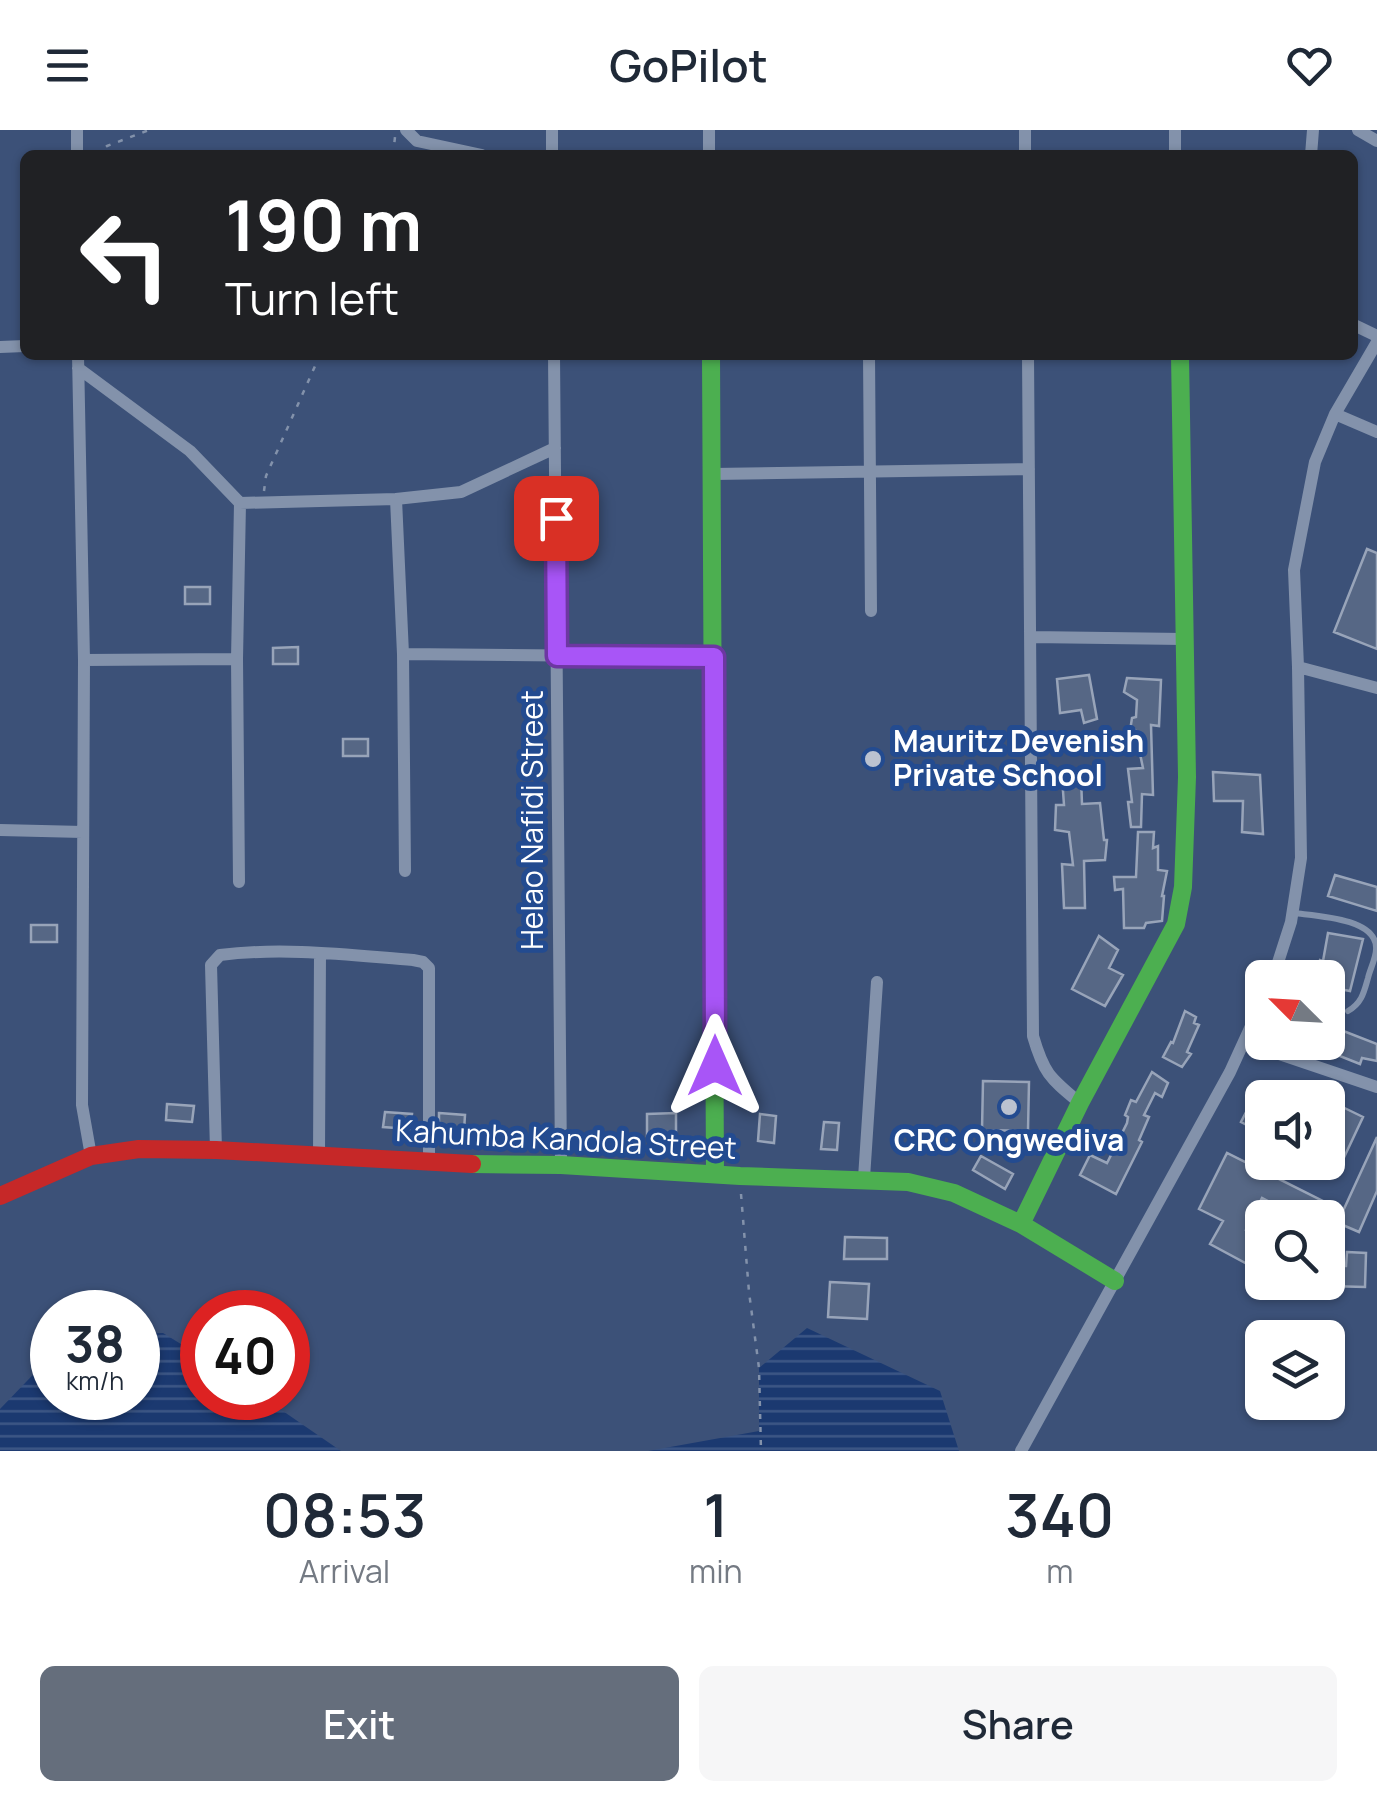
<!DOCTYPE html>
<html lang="en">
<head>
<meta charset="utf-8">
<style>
  :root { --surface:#fff; --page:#f6f6f7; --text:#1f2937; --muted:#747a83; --accent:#656e7c }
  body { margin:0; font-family:Manrope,sans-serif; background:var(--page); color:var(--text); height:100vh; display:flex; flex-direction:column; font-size:38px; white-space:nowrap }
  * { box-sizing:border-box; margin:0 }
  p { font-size:32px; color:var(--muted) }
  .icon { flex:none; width:55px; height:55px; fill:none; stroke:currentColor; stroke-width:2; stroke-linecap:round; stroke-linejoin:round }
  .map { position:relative; height:1321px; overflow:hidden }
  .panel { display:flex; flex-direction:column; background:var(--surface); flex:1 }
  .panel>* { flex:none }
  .banner { position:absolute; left:20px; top:20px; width:1338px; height:210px; border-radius:15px; box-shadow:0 2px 8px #0004; background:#202124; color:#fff; overflow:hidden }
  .needle { width:65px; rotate:294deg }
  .buttons { position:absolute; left:1245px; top:830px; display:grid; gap:20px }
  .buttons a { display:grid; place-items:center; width:100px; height:100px; border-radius:15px; background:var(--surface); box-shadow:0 2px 8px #0004; font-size:50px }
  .speed { position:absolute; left:30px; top:1160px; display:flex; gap:20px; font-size:50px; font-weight:700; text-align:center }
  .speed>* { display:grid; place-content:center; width:130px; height:130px; border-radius:50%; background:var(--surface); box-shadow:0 2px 8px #0004; line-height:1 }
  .speed small { font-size:25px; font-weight:400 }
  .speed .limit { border:15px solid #d22; background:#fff; color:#111 }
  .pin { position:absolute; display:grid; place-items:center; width:85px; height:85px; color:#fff; margin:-42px; border-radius:20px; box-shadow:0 5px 15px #0006 }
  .me { position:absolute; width:110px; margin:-55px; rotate:0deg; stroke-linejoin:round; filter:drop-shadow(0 0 8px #0008) }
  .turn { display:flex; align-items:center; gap:35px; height:210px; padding:0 40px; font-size:45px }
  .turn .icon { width:130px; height:130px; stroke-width:2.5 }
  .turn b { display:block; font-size:70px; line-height:85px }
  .eta { display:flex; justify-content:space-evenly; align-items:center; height:170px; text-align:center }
  .eta b { font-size:60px; font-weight:600; line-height:70px }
  .primary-button { display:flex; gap:20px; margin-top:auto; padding:20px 40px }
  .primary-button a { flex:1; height:115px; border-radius:15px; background:var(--accent); color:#fff; font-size:40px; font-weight:600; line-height:115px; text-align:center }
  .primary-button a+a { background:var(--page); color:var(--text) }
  header { display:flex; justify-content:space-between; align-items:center; height:130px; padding:0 40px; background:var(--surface); font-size:45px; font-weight:600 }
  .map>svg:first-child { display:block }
  .water { fill:url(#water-rules) }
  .building { fill:#566785; stroke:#98a4b9; stroke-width:2.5 }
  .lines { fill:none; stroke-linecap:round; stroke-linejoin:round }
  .path { stroke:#8392ab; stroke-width:2.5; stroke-dasharray:5 8; stroke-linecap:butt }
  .lane { stroke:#8392ab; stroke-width:6 }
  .street { stroke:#8392ab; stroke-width:12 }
  .fast { stroke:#4caf50; stroke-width:18 }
  .jam { stroke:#c62828; stroke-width:18 }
  .route-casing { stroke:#6d37a1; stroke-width:25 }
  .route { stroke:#a855f7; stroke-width:18 }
  .poi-dot { fill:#bbc2d0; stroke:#234b90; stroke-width:4 }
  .labels { text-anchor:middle; stroke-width:10; stroke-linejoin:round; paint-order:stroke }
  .poi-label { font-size:30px; font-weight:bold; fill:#fff; stroke:#234b90; text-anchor:start }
  .street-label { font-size:30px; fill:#fff; stroke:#234b90 }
</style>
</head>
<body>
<header><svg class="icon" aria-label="menu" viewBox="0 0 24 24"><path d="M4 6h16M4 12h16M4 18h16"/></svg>GoPilot<svg class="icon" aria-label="heart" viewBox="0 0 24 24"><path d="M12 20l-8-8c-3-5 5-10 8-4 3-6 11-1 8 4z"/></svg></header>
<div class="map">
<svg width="1377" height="1321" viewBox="0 0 1377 1321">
  <defs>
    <pattern id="water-rules" width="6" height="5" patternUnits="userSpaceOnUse" patternTransform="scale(2.5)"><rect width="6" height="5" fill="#1b3970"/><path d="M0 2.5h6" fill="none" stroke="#3d5785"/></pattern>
  </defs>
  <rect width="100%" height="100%" fill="#3c5178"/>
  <path class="water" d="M807,1198L940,1261L959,1321H648L759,1301V1238Z
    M163,1203L202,1227V1268H264L341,1321H0V1279L52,1225V1268H138V1204Z"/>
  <path class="building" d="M1367,419L1377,423V519L1334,502Z
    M185,457H210V474H185Z
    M298,517V534H273V518Z
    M1089,545L1097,589L1084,593L1081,580L1060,583L1057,549Z
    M1127,548L1161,550L1159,596L1151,595L1153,665L1142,664L1141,697H1131L1128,672H1132L1128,639L1143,638L1135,600L1130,601L1132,588L1136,587L1137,570L1124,562Z
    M343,609H368V626H343Z
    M1213,642L1260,645L1263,704L1242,702L1243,671H1214Z
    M1062,647H1081L1082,674L1100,673L1104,710H1107L1105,730L1084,731L1085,778H1064L1062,734L1073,735L1069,702L1055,700L1056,675H1064Z
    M1138,702H1154L1153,718L1158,716V740L1167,741L1162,766H1164L1162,791L1146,793L1144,798H1124L1123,759L1115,760L1114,747H1136Z
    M1335,745L1377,757V781L1328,766Z
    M31,795H57V812H31Z
    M1328,803L1363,809L1350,861L1328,857V848H1316L1320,830L1323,831Z
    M1099,806L1118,820L1109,838L1123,845L1105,876L1072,859Z
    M1185,881L1196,887L1194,893L1199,895L1187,922L1191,924L1182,937L1163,927L1171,912L1173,913Z
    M1328,895L1377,914V931L1362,928L1360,934L1327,921Z
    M1152,942L1168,953L1162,967L1155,963L1144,985L1149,987L1139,1010L1142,1012L1116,1064L1080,1045L1090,1025L1107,1033L1127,993L1128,987L1125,985L1131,970L1136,972Z
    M983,951L1029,952L1028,1001L982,1000Z
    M1262,951V1003L1241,992Z
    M1328,970L1363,987L1339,1038L1328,1032Z
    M167,974L194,976L192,992L166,990Z
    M385,982L412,984L410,999L383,997Z
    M439,983L465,985L464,1001L439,999Z
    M676,983V1005L647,1006V984Z
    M760,984L776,986L774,1013L758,1011Z
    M824,992L839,993L837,1020L821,1019Z
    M1377,1007V1061L1359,1102L1338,1093L1340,1088H1301L1262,1068L1246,1100L1262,1109V1115L1251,1136L1210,1114L1223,1091L1199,1079L1227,1023L1343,1081Z
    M981,1026L1013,1044L1005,1059L973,1040Z
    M845,1107L887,1108V1129H844Z
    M1347,1122L1366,1123L1365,1157L1328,1156V1136H1346Z
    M830,1152L869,1154L867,1189L828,1187Z"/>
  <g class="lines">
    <path class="path" d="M96,25L107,16L149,0
      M393,25L395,7
      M264,361L266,346L320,225
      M741,1064L749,1162L759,1238L761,1321"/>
    <path class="lane" d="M1294,783C1316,786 1375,788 1376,817C1377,826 1370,839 1368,848C1364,862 1362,873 1348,881"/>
    <path class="street" d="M77,0V25
      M406,0L417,11L482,25
      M552,0V25
      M709,0V25
      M1025,0V25
      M1175,0V25
      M1358,0L1377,11
      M1311,25L1313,0
      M1352,194L1377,206
      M0,217L25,216
      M78,225L84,530L82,975L91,1026
      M554,225L561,1035
      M869,225L871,481
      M1028,225L1033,906C1044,944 1050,948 1080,973
      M78,238L190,321L240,373L237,529
      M1335,284L1377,302
      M713,344L1029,339
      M396,369L461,362L555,318
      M240,373L396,369L403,524
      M1031,507L1183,509
      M84,530L237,529L239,752
      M1298,537L1377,558
      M0,700L83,702
      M405,741L403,524L714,527
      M1273,848L1291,792L1301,728L1298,537L1294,440L1315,332L1335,284L1377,212
      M1244,912L1377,957
      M216,1020L211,835L220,825C284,817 349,825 413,830L423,832L429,838V1032
      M319,1026L320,823
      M864,1048L877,852
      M1021,1321L1230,942L1262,872"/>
    <path class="fast" d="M711,225L715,1044
      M472,1034L561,1035L740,1046L908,1052L954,1063L1021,1094L1115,1151
      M1021,1094L1080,973L1176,794L1183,757L1187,647L1180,225"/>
    <path class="jam" d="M0,1066L91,1026L139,1019L216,1020L472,1034"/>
  </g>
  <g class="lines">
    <defs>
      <path id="route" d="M556,388L557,526L714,527L715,936"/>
    </defs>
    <use href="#route" class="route-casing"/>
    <use href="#route" class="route"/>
  </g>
  <g class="poi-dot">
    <circle cx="873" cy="629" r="10"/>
    <circle cx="1009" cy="977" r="10"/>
  </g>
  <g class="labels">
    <g class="poi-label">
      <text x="893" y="622">Mauritz Devenish<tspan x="893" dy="34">Private School</tspan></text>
      <text x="1009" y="1021" text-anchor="middle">CRC Ongwediva</text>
    </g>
    <g class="street-label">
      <text transform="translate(533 690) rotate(-90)" y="10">Helao Nafidi Street</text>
      <text transform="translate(566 1010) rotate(3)" y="10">Kahumba Kandola Street</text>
    </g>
  </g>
</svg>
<div class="buttons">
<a><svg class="needle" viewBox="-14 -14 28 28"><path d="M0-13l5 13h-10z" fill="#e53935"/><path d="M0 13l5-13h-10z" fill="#747a83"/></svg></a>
<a><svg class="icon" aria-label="sound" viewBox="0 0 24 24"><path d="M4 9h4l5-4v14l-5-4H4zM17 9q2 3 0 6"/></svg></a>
<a><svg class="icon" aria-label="search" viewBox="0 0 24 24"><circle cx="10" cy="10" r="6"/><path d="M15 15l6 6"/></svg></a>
<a><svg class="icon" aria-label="layers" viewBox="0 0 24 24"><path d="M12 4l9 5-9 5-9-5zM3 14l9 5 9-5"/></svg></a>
</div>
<div class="speed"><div>38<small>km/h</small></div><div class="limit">40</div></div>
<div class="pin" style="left:556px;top:388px;background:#d93025"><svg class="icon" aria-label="arrive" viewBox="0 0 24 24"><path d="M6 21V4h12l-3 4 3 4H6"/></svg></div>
<svg class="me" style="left:715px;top:936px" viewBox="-20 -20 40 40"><path d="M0-17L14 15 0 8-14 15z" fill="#a855f7" stroke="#fff" stroke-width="4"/></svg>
<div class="banner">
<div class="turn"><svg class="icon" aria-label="left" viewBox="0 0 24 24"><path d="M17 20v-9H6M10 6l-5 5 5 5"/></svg><div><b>190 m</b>Turn left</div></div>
</div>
</div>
<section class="panel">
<div class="eta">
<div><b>08:53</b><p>Arrival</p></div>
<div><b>1</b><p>min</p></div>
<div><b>340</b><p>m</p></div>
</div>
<div class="primary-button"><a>Exit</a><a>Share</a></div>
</section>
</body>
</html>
